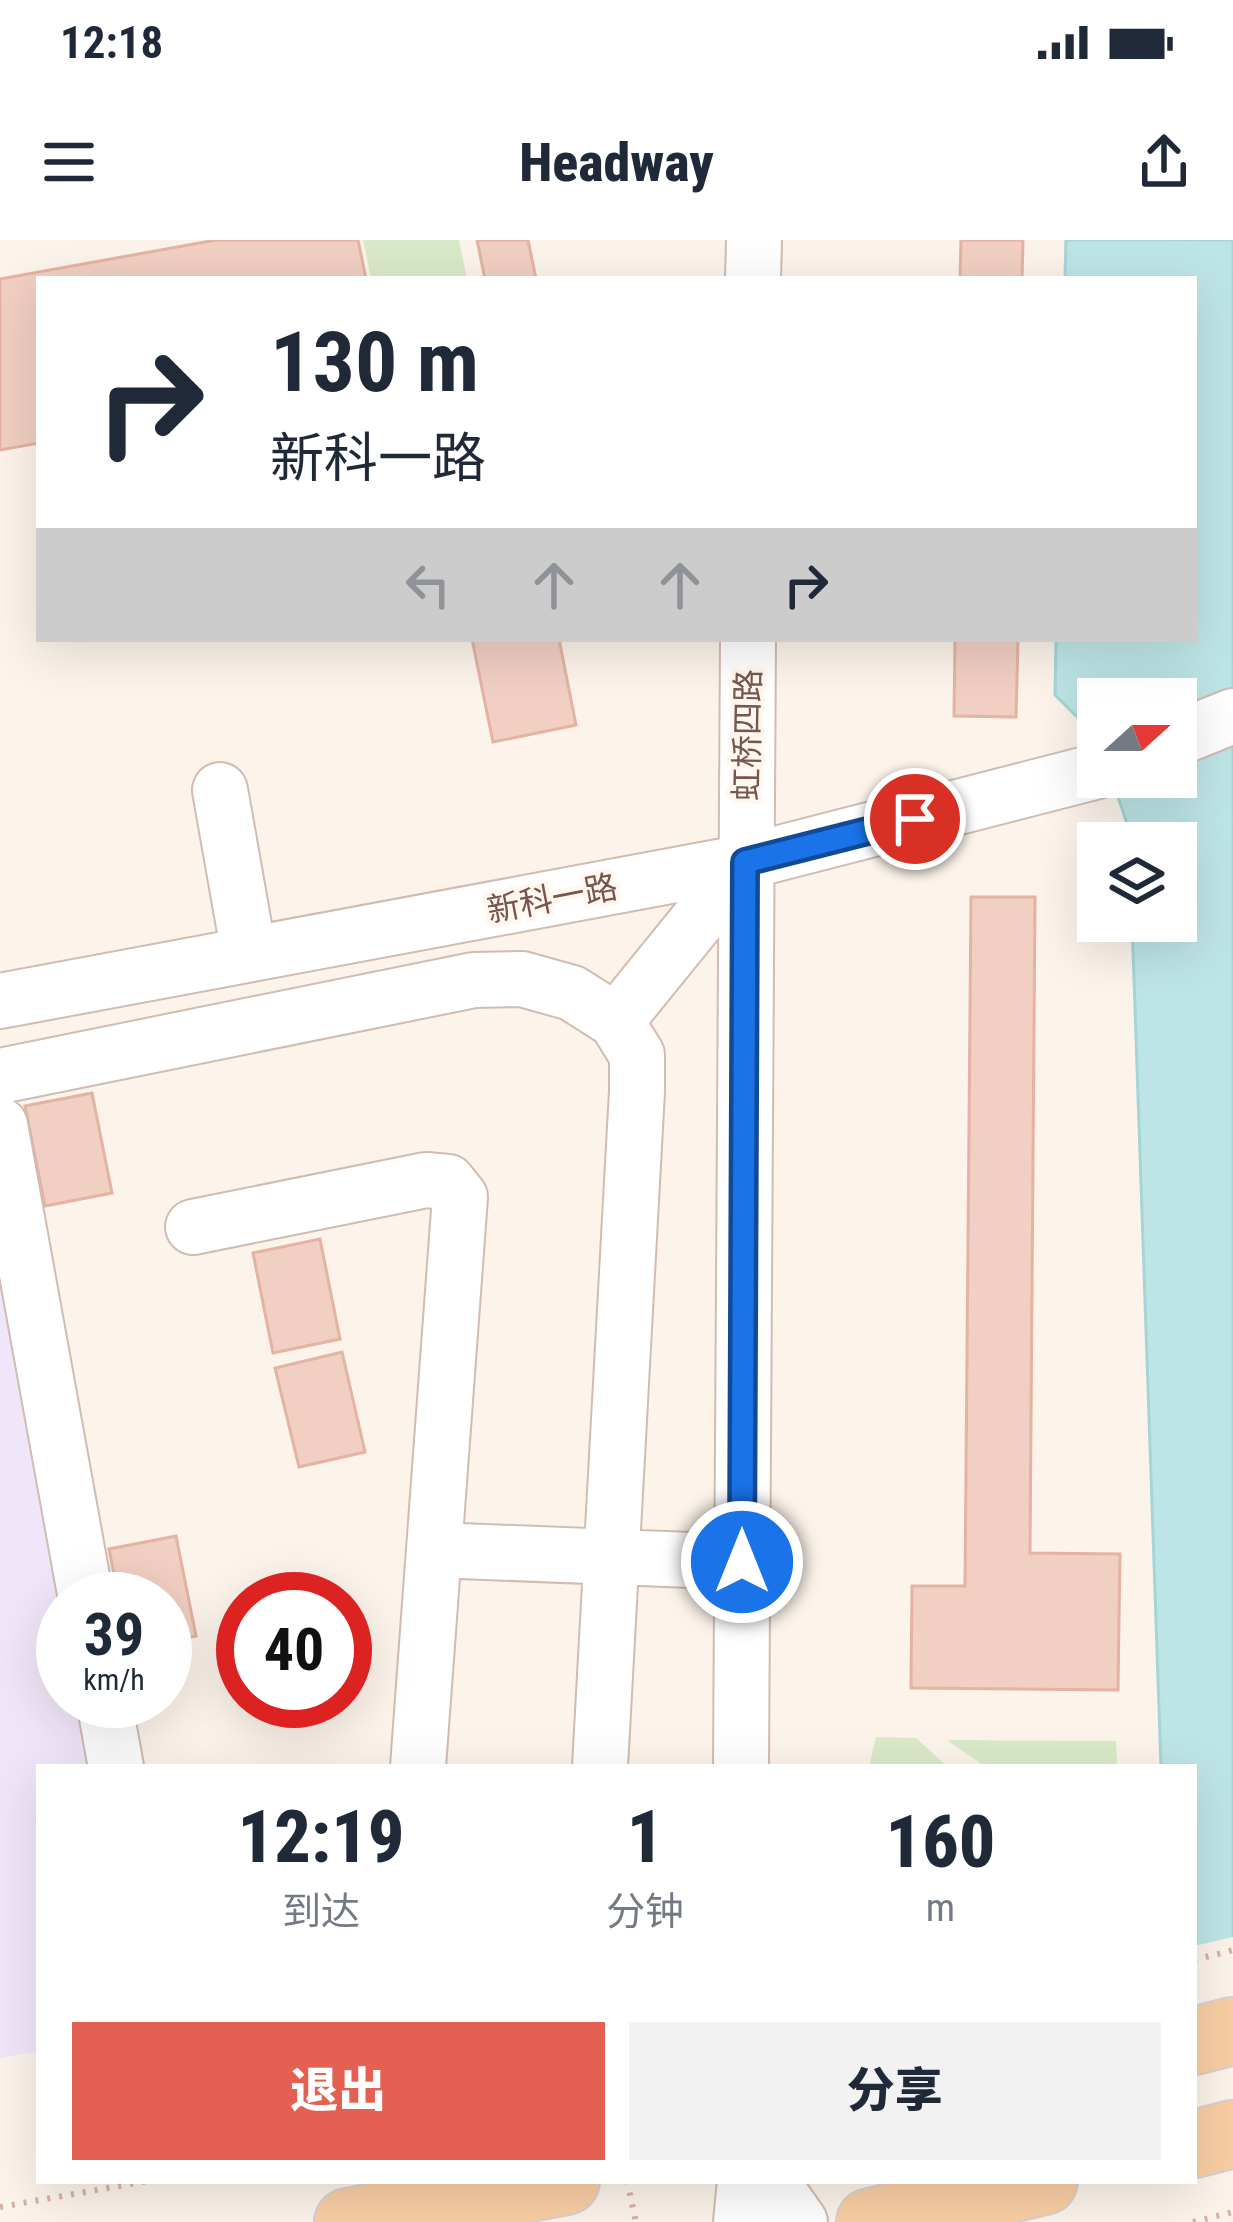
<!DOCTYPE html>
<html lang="zh">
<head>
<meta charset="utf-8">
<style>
  :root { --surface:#fff; --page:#f2f2f3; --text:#1f2937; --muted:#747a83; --accent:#e36052 }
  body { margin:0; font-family:"Roboto Condensed","Noto Sans SC",sans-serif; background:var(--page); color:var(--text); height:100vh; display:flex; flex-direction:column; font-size:45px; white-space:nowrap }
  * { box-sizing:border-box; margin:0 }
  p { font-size:39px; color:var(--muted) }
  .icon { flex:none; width:66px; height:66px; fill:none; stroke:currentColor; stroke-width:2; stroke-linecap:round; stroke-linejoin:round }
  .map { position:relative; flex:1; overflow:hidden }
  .drawer { position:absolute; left:36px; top:1524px; width:1161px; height:420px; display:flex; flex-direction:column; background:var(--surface); border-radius:0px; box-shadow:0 12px 48px #0002 }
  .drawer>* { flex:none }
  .top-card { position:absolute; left:36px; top:36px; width:1161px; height:366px; border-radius:0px; box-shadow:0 12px 48px #0002; background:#fff; color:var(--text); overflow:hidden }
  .needle { width:78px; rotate:69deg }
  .buttons { position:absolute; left:1077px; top:438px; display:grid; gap:24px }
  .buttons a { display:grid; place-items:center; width:120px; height:120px; border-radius:0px; background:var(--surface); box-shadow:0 12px 48px #0002; font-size:60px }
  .speed { position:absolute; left:36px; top:1332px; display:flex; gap:24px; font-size:60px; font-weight:700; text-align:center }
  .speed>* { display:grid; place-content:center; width:156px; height:156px; border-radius:50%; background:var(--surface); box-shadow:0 12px 48px #0002; line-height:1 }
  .speed small { font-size:30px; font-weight:400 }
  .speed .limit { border:18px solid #d22; background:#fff; color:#111 }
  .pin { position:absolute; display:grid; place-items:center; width:102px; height:102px; color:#fff; margin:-51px; border:6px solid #fff; border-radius:50%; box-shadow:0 3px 12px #0007 }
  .me { position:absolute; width:132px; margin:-66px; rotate:0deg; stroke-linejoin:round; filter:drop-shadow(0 0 9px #0008) }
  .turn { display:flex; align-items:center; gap:42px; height:252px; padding:0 36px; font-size:54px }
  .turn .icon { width:156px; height:156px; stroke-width:2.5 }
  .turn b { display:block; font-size:84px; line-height:102px }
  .lanes { display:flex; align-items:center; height:114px; padding:0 36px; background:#0003; justify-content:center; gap:60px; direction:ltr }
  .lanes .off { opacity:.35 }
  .eta { display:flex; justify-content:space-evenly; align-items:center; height:204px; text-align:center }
  .eta b { font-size:72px; font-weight:800; line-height:84px }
  .primary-button { display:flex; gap:24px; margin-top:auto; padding:24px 36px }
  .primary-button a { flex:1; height:138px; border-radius:0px; background:var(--accent); color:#fff; font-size:48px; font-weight:800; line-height:138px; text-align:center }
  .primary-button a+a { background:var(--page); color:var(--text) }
  .status { display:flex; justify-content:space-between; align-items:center; height:84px; padding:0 60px; background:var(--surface); direction:ltr }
  .status svg { height:33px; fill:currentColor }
  header { display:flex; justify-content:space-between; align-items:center; height:156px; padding:0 36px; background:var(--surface); font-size:54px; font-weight:800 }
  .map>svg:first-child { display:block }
  .education { fill:#f0e6f9 }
  .green { fill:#daeac8 }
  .water { fill:#bee5e6; stroke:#a4d6d8; stroke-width:3 }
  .pier { fill:#fcf3ea }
  .building { fill:#f1cfc2; stroke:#e4b3a2; stroke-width:3 }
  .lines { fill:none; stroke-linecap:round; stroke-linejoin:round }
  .minor-casing { stroke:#d1bcb2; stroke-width:58 }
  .major-casing { stroke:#d9d0cd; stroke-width:70 }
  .path { stroke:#d7b1a4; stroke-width:6; stroke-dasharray:3 9; stroke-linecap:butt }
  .minor { stroke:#fff; stroke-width:54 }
  .major { stroke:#f9cea4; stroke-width:66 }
  .route-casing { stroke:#114b97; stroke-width:30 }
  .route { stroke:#1a73e8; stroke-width:21 }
  .labels { text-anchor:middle; stroke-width:9; stroke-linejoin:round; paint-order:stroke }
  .street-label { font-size:33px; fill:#77574d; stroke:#fff7f0 }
</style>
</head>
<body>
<div class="status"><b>12:18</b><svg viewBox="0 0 49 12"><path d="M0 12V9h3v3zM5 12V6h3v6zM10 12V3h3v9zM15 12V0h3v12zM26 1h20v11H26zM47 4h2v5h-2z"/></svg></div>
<header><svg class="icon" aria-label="menu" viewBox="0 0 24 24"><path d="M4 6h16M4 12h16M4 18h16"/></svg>Headway<svg class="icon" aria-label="share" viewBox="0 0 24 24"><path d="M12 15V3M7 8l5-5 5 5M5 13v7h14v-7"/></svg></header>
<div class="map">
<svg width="1233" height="1982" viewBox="0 0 1233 1982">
  <rect width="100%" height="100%" fill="#fcf3ea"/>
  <path class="education" d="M0,1014L63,1365V1461H80L92,1527H39V1811L0,1818Z"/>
  <path class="green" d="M363,0H459L467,39H371Z
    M876,1497L916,1498L948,1527H869Z
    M947,1500L1116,1501L1117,1527H986Z"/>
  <path class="water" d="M1066,0H1233V1982L1194,1941V1527H1161L1132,681H1176V603H1129L1128,586L1111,537H1176V459H1098V498L1055,455L1056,399H1194V39H1065Z"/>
  <path class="pier" d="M1233,1697V1982H1171L1170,1941H1194V1706Z"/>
  <path class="building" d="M216,0H358L366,39H39V203L0,210V39Z
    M477,0H528L536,39H485Z
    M961,0H1023L1022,39H960Z
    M472,399H559L576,485L493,502Z
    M955,399H1018L1016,477L954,476Z
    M971,657H1035L1030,1313L1120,1314L1118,1450L911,1448L912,1346H965Z
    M92,853L112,953L45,966L25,866Z
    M320,999L340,1099L273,1113L253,1013Z
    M342,1112L365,1212L299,1227L275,1128Z
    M176,1296L196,1396L165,1402V1359H119L109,1309Z"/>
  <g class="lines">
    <defs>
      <path id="minor" d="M753,39L754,0
        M1176,499L1233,476
        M220,550L249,714
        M0,761L745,622L1098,531
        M616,781L745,622
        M0,836L474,740L522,739L572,753L616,781L637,815V851L600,1527
        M0,885L86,1359
        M193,987L426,940L448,942L460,957L418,1527
        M435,1310L742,1322
        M104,1461L116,1527
        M741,1527L748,399
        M771,1941L800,1982
        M741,1982L745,1941"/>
      <path id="major" d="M1194,1801L1233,1791
        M1194,1904L1233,1894
        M348,1982L566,1941
        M870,1982L1044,1941"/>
    </defs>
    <use href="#minor" class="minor-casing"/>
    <use href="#major" class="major-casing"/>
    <path class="path" d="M1194,1720L1233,1710
      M627,1941L636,1982
      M0,1967L148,1941
      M1193,1982L1233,1972"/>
    <use href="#minor" class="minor"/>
    <use href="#major" class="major"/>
  </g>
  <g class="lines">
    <defs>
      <path id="route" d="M742,1322L745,622L915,579"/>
    </defs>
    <use href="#route" class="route-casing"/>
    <use href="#route" class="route"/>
  </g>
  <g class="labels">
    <g class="street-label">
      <text transform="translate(747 495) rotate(-89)" y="12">虹桥四路</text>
      <text transform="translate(552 658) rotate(-11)" y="12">新科一路</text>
    </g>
  </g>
</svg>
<div class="buttons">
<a><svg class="needle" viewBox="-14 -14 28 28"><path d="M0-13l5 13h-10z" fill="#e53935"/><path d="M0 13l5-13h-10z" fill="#747a83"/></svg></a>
<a><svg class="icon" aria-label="layers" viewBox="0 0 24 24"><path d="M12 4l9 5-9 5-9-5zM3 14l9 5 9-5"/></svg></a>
</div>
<div class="speed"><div>39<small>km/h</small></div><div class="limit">40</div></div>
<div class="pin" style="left:915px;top:579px;background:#d93025"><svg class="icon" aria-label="arrive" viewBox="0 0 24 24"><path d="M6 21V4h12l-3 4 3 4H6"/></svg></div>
<svg class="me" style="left:742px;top:1322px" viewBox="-20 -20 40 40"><circle r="17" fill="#1a73e8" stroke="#fff" stroke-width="3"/><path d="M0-11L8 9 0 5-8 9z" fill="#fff"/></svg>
<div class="top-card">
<div class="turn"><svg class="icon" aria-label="right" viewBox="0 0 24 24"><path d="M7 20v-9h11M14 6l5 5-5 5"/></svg><div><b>130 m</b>新科一路</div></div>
<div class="lanes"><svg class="icon off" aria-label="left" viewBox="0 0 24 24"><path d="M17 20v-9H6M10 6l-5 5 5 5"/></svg><svg class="icon off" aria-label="ahead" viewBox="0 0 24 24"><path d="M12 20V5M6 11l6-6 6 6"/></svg><svg class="icon off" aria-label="ahead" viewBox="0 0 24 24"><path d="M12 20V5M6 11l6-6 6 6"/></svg><svg class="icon" aria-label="right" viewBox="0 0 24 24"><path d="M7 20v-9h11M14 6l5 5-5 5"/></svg></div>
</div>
<section class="drawer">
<div class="eta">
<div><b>12:19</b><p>到达</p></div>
<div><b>1</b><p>分钟</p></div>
<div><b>160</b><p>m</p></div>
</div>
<div class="primary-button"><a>退出</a><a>分享</a></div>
</section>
</div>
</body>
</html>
